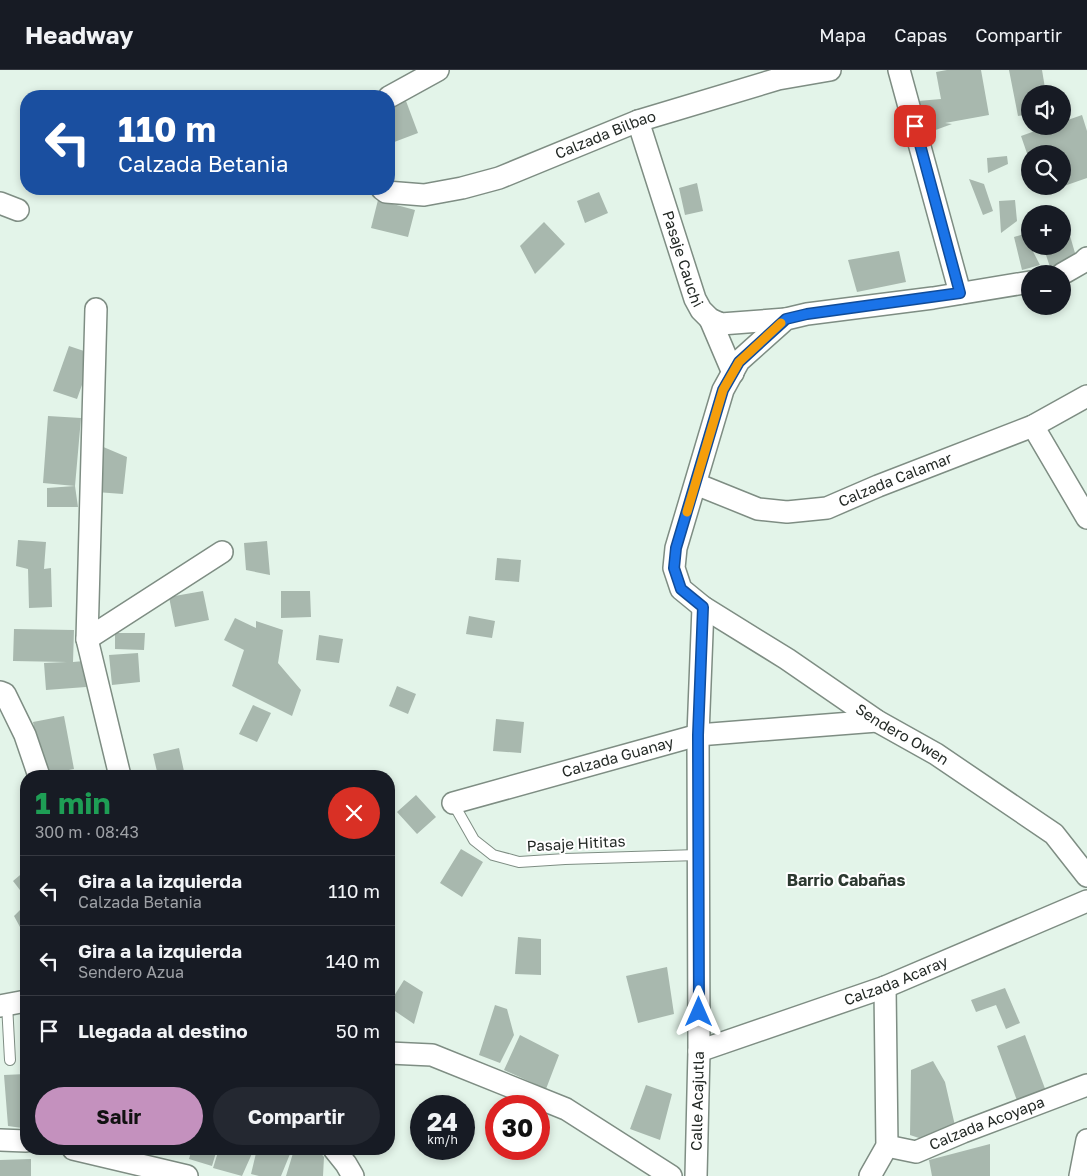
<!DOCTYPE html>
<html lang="es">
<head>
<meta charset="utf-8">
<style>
  :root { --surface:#171b24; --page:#242831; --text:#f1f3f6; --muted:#9ea1a6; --line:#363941; --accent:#c491be }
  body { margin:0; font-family:"Golos Text",sans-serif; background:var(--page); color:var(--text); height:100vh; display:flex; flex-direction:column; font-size:19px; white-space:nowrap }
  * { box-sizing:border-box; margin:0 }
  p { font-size:16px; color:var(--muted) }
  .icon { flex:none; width:28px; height:28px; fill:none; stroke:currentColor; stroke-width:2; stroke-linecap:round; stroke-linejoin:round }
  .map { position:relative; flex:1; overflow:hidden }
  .details { position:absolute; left:20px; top:700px; width:375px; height:385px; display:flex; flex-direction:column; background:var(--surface); border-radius:20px; box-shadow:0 2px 8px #0003 }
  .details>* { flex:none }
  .top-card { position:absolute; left:20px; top:20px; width:375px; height:105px; border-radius:20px; box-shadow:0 2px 8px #0003; background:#1a4fa0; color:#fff; overflow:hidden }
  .controls { position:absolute; left:1021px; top:15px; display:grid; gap:10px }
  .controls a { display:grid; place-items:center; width:50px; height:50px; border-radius:50%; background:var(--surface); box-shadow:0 2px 8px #0003; font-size:25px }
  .speed { position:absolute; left:410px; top:1025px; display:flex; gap:10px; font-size:25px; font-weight:700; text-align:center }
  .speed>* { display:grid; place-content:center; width:65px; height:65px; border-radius:50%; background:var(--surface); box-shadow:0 2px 8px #0003; line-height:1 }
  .speed small { font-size:12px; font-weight:400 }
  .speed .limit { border:8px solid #d22; background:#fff; color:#111 }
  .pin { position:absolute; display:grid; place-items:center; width:42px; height:42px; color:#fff; margin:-21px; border-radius:10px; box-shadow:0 2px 8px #0006 }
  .me { position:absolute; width:55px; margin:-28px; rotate:0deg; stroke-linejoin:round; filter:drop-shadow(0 0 4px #0008) }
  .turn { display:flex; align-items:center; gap:18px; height:105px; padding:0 15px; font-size:22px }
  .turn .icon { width:65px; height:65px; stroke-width:2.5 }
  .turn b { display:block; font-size:35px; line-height:42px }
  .round { display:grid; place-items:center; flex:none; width:52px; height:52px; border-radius:26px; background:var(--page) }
  .summary { display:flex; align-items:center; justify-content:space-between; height:85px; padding:0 15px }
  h1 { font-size:30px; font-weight:700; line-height:38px; color:#1e9e55 }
  .action { display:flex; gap:10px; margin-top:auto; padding:10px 15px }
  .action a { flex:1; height:58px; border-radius:30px; background:var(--accent); color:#111; font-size:20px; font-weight:700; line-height:58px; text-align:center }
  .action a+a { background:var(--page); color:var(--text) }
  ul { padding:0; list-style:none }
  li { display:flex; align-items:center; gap:15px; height:70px; padding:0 15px; border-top:1px solid var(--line) }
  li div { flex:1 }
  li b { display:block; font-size:19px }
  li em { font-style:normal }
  header { display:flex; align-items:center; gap:30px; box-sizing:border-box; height:70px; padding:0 25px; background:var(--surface); border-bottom:1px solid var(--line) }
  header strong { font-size:24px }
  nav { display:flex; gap:28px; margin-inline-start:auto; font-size:18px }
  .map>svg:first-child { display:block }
  .building { fill:#a8b8ae }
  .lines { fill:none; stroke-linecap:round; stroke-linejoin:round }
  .service-casing { stroke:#7e8d83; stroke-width:12 }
  .minor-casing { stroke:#7e8d83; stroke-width:24 }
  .service { stroke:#fff; stroke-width:10 }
  .minor { stroke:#fff; stroke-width:21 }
  .route-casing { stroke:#114b97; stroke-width:12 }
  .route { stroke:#1a73e8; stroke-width:9 }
  .slow { stroke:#f59e0b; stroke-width:9 }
  .labels { text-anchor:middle; stroke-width:4; stroke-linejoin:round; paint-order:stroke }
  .street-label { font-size:15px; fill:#232925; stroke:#fff }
  .neighbourhood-label { font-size:16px; font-weight:bold; fill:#2c3930; stroke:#fff }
</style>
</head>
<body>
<header>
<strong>Headway</strong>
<nav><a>Mapa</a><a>Capas</a><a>Compartir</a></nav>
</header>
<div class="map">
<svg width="1087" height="1106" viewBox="0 0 1087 1106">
  <rect width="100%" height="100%" fill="#e3f4e9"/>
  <path class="building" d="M947,0H981L989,45L945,53L952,54L930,62L918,31L941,29L936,2Z
    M1009,0H1042L1046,24H1030V44L1018,46Z
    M406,31L418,63L389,74V37Z
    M1082,45L1087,61V108L1041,124L1038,116H1062V84H1030V92L1021,66L1049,56H1062V52Z
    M1007,86L1008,94L988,103L987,88Z
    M969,109L984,114L993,141L983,145Z
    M697,113L703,141L685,145L679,118Z
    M599,122L608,143L585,153L577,131Z
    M378,130L415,140L408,167L371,158Z
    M1015,130L1017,151L1001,163L999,131Z
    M544,152L565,174L535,204L520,176Z
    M1066,152L1075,183L1051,200L1043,176H1062V153Z
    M1024,164L1040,195L1022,200L1014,167Z
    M899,181L906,212L857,222L848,190Z
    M69,276L93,284L77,329L53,321Z
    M48,346L81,348L75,416L43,413Z
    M101,376L127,387L123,424L96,422Z
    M75,416L78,437H47V418Z
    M18,470L46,472L44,499L51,498L52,537L29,538L28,499L16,496Z
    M267,471L270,505L246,500L244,473Z
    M497,488L521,490L519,512L495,510Z
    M203,521L209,550L175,557L169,527Z
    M281,521H310L311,547L281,548Z
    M469,546L495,551L492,568L466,564Z
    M235,548L256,558V551L283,560L278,593L301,620L292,646L232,616L244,580L224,570Z
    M14,559L74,560L73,592L84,591L86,617L46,620L44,593L67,592L13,591Z
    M115,563H145L144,580L115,579Z
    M319,565L343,569L339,593L316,590Z
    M138,583L140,612L112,615L109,585Z
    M397,616L416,624L408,644L389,636Z
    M253,635L271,643L257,672L239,664Z
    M64,646L74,699L43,705L33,652Z
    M496,649L524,652L521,683L493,681Z
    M179,678L185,706H158L153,684Z
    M195,700L212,706H193Z
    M416,725L436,747L417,764L397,742Z
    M461,779L483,792L462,827L440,813Z
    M26,800V821L23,824L13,811Z
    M26,834V868L14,846Z
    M518,867L541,869V905L515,904Z
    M667,897L674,944L638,953L626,906Z
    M404,910L423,922L414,954L389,937V934Z
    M1005,918L1020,953L1006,959L996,935L976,942L971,930Z
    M495,935L507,939L514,965L500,993L479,985Z
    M520,965L559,985L546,1019L504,1000Z
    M1025,965L1047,1024L1019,1036L997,976Z
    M933,991L945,1012L956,1060L922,1069L910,1065L911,1000Z
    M26,1004V1016L22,1058L8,1056L4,1005Z
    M646,1015L672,1024L660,1070L630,1059Z
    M990,1074V1106H932L929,1090Z
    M192,1079H217L212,1096L189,1089Z
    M219,1079H254L242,1106L213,1098Z
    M257,1079H292L281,1106H259L251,1104Z
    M296,1079H317L324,1087L323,1106H286L294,1080Z
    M31,1089V1106H0V1090Z"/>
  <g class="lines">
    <defs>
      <path id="service" d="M453,733L474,770L493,785L519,792L565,789L698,785
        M7,934L10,990"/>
      <g id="minor">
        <path d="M899,0L960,223"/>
        <path d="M389,27L438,0"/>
        <path id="s1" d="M638,51L695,229L701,240L710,249L721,254L786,249"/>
        <path id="s2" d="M382,119L386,122L424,125L462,118L499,108L638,51L778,9L830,0"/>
        <path d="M0,133L18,140"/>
        <path d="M1062,204L1083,192L1087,188"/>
        <path id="s3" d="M1030,212L933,228L807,244L786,249L739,291L723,320L676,478L674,498L681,519L703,537L787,589L877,651L936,684L1054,764L1087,806"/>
        <path d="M96,239L87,569L120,706"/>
        <path d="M710,249L733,303"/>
        <path d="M1033,356L1087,448"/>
        <path id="s4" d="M696,414L758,439L787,442L827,438L878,416L1033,356L1087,326"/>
        <path d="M87,569L222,482"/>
        <path d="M0,622L5,624L25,665L39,706"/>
        <path id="s5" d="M453,733L698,665L877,651"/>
        <path d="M0,936L26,931"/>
        <path id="s6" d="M699,981L885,917L1087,831"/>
        <path d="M389,983L432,985L566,1039L671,1106"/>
        <path d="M0,1070L26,1071"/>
        <path id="s7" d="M887,1076L916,1082L963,1062L1087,1015"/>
        <path d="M73,1079L187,1106"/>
        <path d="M334,1079L346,1094L353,1106"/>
        <path id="s8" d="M696,1106L699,981L698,665L703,537"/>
        <path d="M870,1106L887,1076L885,917"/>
        <path d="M1080,1106L1087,1070"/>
      </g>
    </defs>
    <use href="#service" class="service-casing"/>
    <use href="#minor" class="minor-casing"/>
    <use href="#service" class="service"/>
    <use href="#minor" class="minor"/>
  </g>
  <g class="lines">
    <defs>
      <path id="route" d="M699,942L698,665L703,537L681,519L674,498L676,478L723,320L739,292L786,249L807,244L960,223L915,56"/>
    </defs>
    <use href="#route" class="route-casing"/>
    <use href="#route" class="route"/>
    <path class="slow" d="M687,442L723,320L739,292L781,253"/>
  </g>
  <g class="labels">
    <g class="street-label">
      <text dy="5" stroke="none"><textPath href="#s2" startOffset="235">Calzada Bilbao</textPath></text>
      <text dy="5" stroke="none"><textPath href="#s1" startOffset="145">Pasaje Cauchi</textPath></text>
      <text dy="5" stroke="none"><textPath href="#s4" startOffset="210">Calzada Calamar</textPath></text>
      <text dy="5" stroke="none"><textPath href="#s3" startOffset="815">Sendero Owen</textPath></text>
      <text dy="5" stroke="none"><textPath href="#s5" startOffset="171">Calzada Guanay</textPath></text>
      <text transform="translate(576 774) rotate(-3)" y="5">Pasaje Hititas</text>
      <text dy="5" stroke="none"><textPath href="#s6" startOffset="209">Calzada Acaray</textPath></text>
      <text dy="5" stroke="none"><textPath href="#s8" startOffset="75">Calle Acajutla</textPath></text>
      <text dy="5" stroke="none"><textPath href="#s7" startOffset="106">Calzada Acoyapa</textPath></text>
    </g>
    <g class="neighbourhood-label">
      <text x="846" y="816">Barrio Cabañas</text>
    </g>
  </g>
</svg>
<div class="controls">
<a><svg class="icon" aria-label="sound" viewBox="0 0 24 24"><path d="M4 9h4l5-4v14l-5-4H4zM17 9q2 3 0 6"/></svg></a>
<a><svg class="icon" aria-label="search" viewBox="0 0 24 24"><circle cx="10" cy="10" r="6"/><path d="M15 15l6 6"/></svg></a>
<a>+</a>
<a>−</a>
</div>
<div class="speed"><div>24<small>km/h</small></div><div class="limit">30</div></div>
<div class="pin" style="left:915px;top:56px;background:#d93025"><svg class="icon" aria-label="arrive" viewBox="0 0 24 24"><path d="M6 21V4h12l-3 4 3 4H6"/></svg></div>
<svg class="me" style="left:699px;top:942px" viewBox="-20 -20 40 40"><path d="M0-17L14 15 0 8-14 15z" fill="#1a73e8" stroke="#fff" stroke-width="4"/></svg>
<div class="top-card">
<div class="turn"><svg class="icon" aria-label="left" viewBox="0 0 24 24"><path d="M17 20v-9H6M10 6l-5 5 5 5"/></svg><div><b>110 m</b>Calzada Betania</div></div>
</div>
<section class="details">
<div class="summary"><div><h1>1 min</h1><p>300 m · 08:43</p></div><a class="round" style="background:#d93025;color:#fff"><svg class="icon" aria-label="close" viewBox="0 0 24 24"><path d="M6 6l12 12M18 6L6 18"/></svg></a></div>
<ul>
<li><svg class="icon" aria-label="left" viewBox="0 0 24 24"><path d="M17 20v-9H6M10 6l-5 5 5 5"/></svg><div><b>Gira a la izquierda</b><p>Calzada Betania</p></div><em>110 m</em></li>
<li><svg class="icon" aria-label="left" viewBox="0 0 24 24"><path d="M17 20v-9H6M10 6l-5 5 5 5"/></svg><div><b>Gira a la izquierda</b><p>Sendero Azua</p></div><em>140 m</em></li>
<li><svg class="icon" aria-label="arrive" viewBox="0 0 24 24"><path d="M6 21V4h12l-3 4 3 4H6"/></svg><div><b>Llegada al destino</b></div><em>50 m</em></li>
</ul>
<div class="action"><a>Salir</a><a>Compartir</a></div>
</section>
</div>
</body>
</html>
